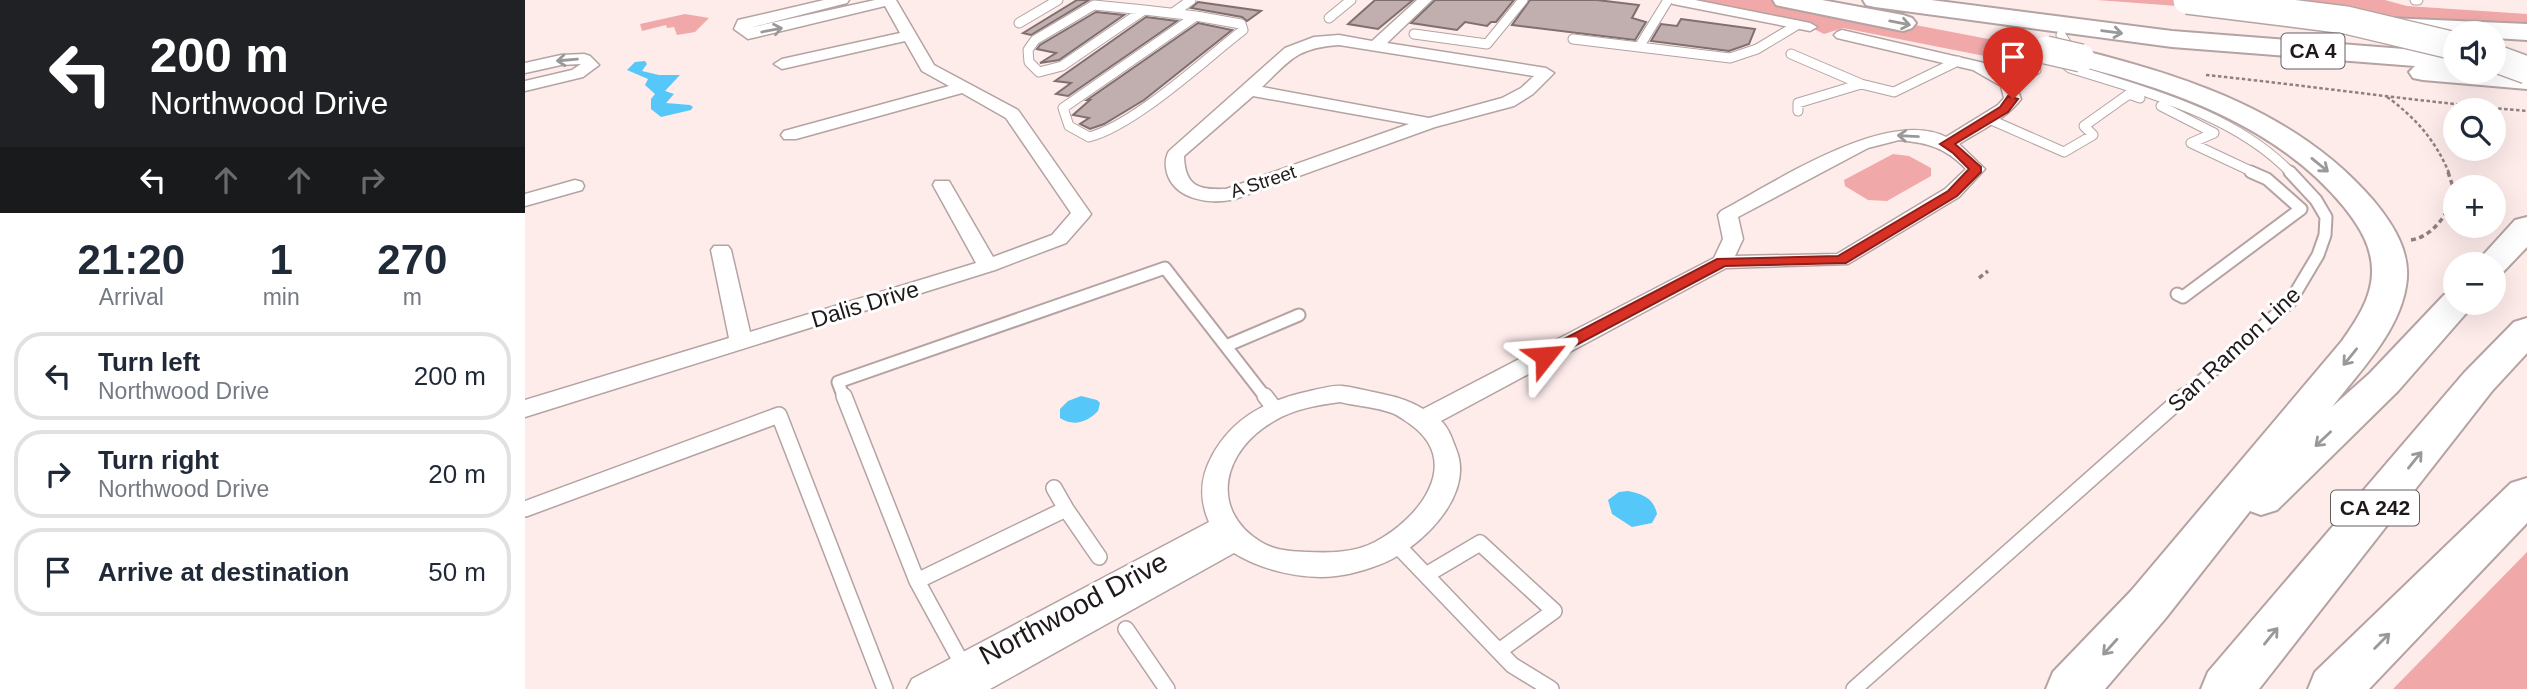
<!DOCTYPE html>
<html lang="en">
<head>
<meta charset="utf-8">
<style>
  :root { --surface:#fff; --page:#f2f2f3; --text:#1f2937; --muted:#747a83; --line:#e0e1e3 }
  body { margin:0; font-family:Helvetica,sans-serif; background:var(--page); color:var(--text); height:100vh; display:flex; flex-direction:column; font-size:26px; white-space:nowrap }
  * { box-sizing:border-box; margin:0 }
  p { font-size:23px; color:var(--muted) }
  .icon { flex:none; width:38px; height:38px; fill:none; stroke:currentColor; stroke-width:2; stroke-linecap:round; stroke-linejoin:round }
  .map { position:relative; flex:1; overflow:hidden }
  .details { display:flex; flex-direction:column; background:var(--surface); width:525px }
  .details>* { flex:none }
  .top-card { background:#202124; color:#fff; overflow:hidden }
  .tools { position:absolute; left:1918px; top:21px; display:grid; gap:14px }
  .tools a { display:grid; place-items:center; width:63px; height:63px; border-radius:50%; background:var(--surface); box-shadow:0 7px 28px #0002; font-size:35px }
  .pin { position:absolute; display:grid; place-items:center; width:60px; height:60px; color:#fff; margin:-72px -30px; border-radius:50% 50% 50% 0; rotate:-45deg; box-shadow:0 0 7px #0007 }
  .pin .icon { rotate:45deg }
  .me { position:absolute; width:77px; margin:-38px; rotate:62deg; stroke-linejoin:round; filter:drop-shadow(0 0 5px #0008) }
  .turn { display:flex; align-items:center; gap:24px; height:147px; padding:0 35px; font-size:32px }
  .turn .icon { width:91px; height:91px; stroke-width:2.5 }
  .turn b { display:block; font-size:49px; line-height:60px }
  .lanes { display:flex; align-items:center; height:66px; padding:0 35px; background:#0003; justify-content:center; gap:35px; direction:ltr }
  .lanes .off { opacity:.35 }
  .eta { display:flex; justify-content:space-evenly; align-items:center; height:119px; text-align:center }
  .eta b { font-size:42px; font-weight:600; line-height:49px }
  ul { padding:0; list-style:none }
  li { display:flex; align-items:center; gap:21px; height:88px; margin:0 14px 10px; padding:0 21px; border:4px solid var(--line); border-radius:28px }
  li div { flex:1 }
  li b { display:block; font-size:26px }
  li em { font-style:normal }
  main { display:flex; flex:1; min-height:0 }
  .map>svg:first-child { display:block }
  .green { fill:#f1a8a8 }
  .water { fill:#56c7f9 }
  .building { fill:#c1afaf; stroke:#7f6f6e; stroke-width:2 }
  .lines { fill:none; stroke-linecap:round; stroke-linejoin:round }
  .service-far2-casing { stroke:#b4a3a2; stroke-width:11 }
  .service-far1-casing { stroke:#b4a3a2; stroke-width:15 }
  .service-casing { stroke:#b4a3a2; stroke-width:18 }
  .minor-casing { stroke:#b4a3a2; stroke-width:3 }
  .motorway-casing { stroke:#b4a3a2; stroke-width:4 }
  .path-far1 { stroke:#8d8080; stroke-width:2.5; stroke-dasharray:3.5 2.5; stroke-linecap:butt }
  .path { stroke:#8d8080; stroke-width:3.5; stroke-dasharray:5 3.5; stroke-linecap:butt }
  .service-far2 { stroke:#fff; stroke-width:9 }
  .service-far1 { stroke:#fff; stroke-width:11 }
  .service { stroke:#fff; stroke-width:15 }
  .minor { fill:#fff; fill-rule:evenodd }
  .motorway { fill:#fff; fill-rule:evenodd }
  .motorway-bridge-casing { stroke:#b4a3a2; stroke-width:30; stroke-linecap:butt }
  .motorway-bridge { stroke:#fff; stroke-width:27 }
  .oneway { stroke:#9b9898 }
  .route { fill:#d93025; stroke:#8d1f18; stroke-width:2 }
  .labels { text-anchor:middle; stroke-width:6; stroke-linejoin:round; paint-order:stroke }
  .far-street-label { font-size:19px; fill:#201919; stroke:#fff }
  .shield { fill:#fff; stroke:#635e5e; stroke-width:2 }
  .shield-label { font-size:21px; font-weight:bold; fill:#201919 }
  .street-label { font-size:23px; fill:#201919; stroke:#fff }
  .near-street-label { font-size:28px; fill:#201919; stroke:#fff }
</style>
</head>
<body>
<main>
<section class="details">
<div class="top-card">
<div class="turn"><svg class="icon" aria-label="left" viewBox="0 0 24 24"><path d="M17 20v-9H6M10 6l-5 5 5 5"/></svg><div><b>200 m</b>Northwood Drive</div></div>
<div class="lanes"><svg class="icon" aria-label="left" viewBox="0 0 24 24"><path d="M17 20v-9H6M10 6l-5 5 5 5"/></svg><svg class="icon off" aria-label="ahead" viewBox="0 0 24 24"><path d="M12 20V5M6 11l6-6 6 6"/></svg><svg class="icon off" aria-label="ahead" viewBox="0 0 24 24"><path d="M12 20V5M6 11l6-6 6 6"/></svg><svg class="icon off" aria-label="right" viewBox="0 0 24 24"><path d="M7 20v-9h11M14 6l5 5-5 5"/></svg></div>
</div>
<div class="eta">
<div><b>21:20</b><p>Arrival</p></div>
<div><b>1</b><p>min</p></div>
<div><b>270</b><p>m</p></div>
</div>
<ul>
<li><svg class="icon" aria-label="left" viewBox="0 0 24 24"><path d="M17 20v-9H6M10 6l-5 5 5 5"/></svg><div><b>Turn left</b><p>Northwood Drive</p></div><em>200 m</em></li>
<li><svg class="icon" aria-label="right" viewBox="0 0 24 24"><path d="M7 20v-9h11M14 6l5 5-5 5"/></svg><div><b>Turn right</b><p>Northwood Drive</p></div><em>20 m</em></li>
<li><svg class="icon" aria-label="arrive" viewBox="0 0 24 24"><path d="M6 21V4h12l-3 4 3 4H6"/></svg><div><b>Arrive at destination</b></div><em>50 m</em></li>
</ul>
</section>
<div class="map">
<svg width="2002" height="689" viewBox="0 0 2002 689">
  <rect width="100%" height="100%" fill="#feeceb"/>
  <path class="green" d="M1148,0H1260L1521,50L1510,66L1318,28L1299,34L1285,27Z
    M1572,0H1860L1882,6L2002,14V32Z
    M160,14L184,18L170,32L152,35L149,27L142,28L141,25L117,31L115,24Z
    M1368,154L1384,156L1406,168V176L1362,201L1343,200L1320,186L1319,180Z
    M2002,552V689H1868Z"/>
  <path class="water" d="M120,61L122,64L117,71L134,75H155L140,91L149,94L141,103L165,105L168,107L166,110L136,117L126,109V99L130,94L120,85L123,79L102,70L110,62Z
    M556,396L572,400L575,403L573,411C563,422 548,427 535,418V409L543,401Z
    M1103,491C1117,494 1129,498 1132,514L1127,523L1107,527L1087,514L1083,500L1094,492Z"/>
  <path class="building" d="M552,0H564L506,35L498,33Z
    M850,0H888L853,29L823,24Z
    M910,0H989L971,22H966L962,26L940,22L932,30L886,23Z
    M1005,0H1072L1114,5L1107,18L1121,22L1110,40L987,25Z
    M673,2L736,11L722,21L717,17L666,8Z
    M571,12L599,15L534,60L515,63L531,53L512,49L515,45Z
    M621,17L652,21L543,96L531,94L546,83L530,81Z
    M1156,19L1230,29L1224,44L1204,51L1126,41L1136,24L1152,26Z
    M673,23L707,30L619,100L579,124L565,129L555,124L564,118L548,115L565,100H562Z"/>
  <g class="lines">
    <defs>
      <path id="service-far2" d="M1890,0H1893
        M569,5L619,10L537,66L514,72L504,62L503,50L510,40Z
        M619,10L671,16
        M648,13L666,0
        M671,16L716,24L718,30C679,60 610,125 564,137L544,126L538,108Z
        M804,18L826,0
        M494,23L533,0
        M889,34L962,44L998,0
        M1536,35L1543,46L1540,64L1545,68C1620,92 1710,114 1766,173
        M1048,39L1114,47L1143,0
        M1114,47L1205,58L1232,49L1272,25
        M1266,54L1336,84L1273,103V111
        M1483,83L1511,70
        M1336,84L1369,92L1433,61
        M1636,106L1689,133L1666,143L1730,173
        M1464,119L1539,152L1568,135L1559,126L1604,94L1615,98"/>
      <path id="service-far1" d="M1652,294L1658,297L1776,209L1742,179L1726,172
        M701,346L774,315
        M319,398L313,382L640,268L741,398
        M1657,398L1765,302L1793,255L1800,235L1801,217L1791,200L1765,172"/>
      <path id="service" d="M319,396L392,581L439,667L448,689
        M740,396L750,409
        M529,488L541,509
        M0,509L254,415L360,689
        M872,545L987,665L1026,689
        M901,575L955,543L1029,611L974,651
        M392,581L541,509L574,557
        M601,629L642,689
        M1329,689L1659,396"/>
      <path id="minor" d="M299,0H324L322,3L224,28L350,0H371L409,65L493,110L566,214L563,218L541,243L470,270L0,417V400L204,338L186,250L189,246H203L206,250L225,332L451,263L408,185L410,181H424L468,257L527,235L546,213L481,118L437,93L271,139H259L256,135L259,131L424,86L397,71L380,41L257,69L249,64L257,59L375,33L360,6L223,39L209,29L213,20Z
        M892,0H907L862,43L1021,68L1029,73L1008,94L989,106L910,127L710,199C686,205 650,200 642,173C640,165 640,158 644,151L760,48L789,37L814,35L847,41ZM814,45L1009,76L996,88L977,98L904,118L737,87C766,59 772,48 814,45ZM728,96L884,124L701,189C674,190 660,187 659,156Z
        M1141,0H1170L1285,23L1292,27L1285,31L1148,4Z
        M1317,30L1459,63L1489,80L1496,99C1481,119 1456,130 1434,144L1460,169L1434,197L1323,264L1201,268L916,421C924,428 927,439 931,449C949,492 903,540 867,559C852,567 828,574 811,576C779,580 736,570 709,553L465,689H382L387,679L684,522C674,499 675,478 687,456C708,417 743,400 785,391C795,389 807,385 817,386C827,387 838,390 848,392C867,396 882,399 898,409L1189,258L1198,239L1193,215L1196,211C1249,183 1362,107 1421,137L1473,105L1479,98L1476,86L1448,70L1312,38L1309,35L1312,32ZM1374,140C1403,143 1420,147 1441,169L1420,189L1312,254L1210,256L1218,239L1213,217L1343,148ZM815,402C832,406 851,407 867,413C873,415 879,420 885,424C939,462 894,519 850,542C829,553 805,553 782,552C766,551 751,551 736,542C682,509 699,449 749,421C769,409 792,405 815,402Z
        M59,54L65,56L74,65L58,77L0,91V81L47,70L56,64L36,65L0,73V63L36,55Z
        M50,180L57,182L59,186L57,190L0,206V194Z"/>
      <path id="motorway" d="M1248,0H1297L1378,15L1387,18L1391,23L1387,28L1378,31L1260,7L1251,5Z
        M1338,0H1406L1647,31L1930,53V72L1969,70L2002,73V89L1898,80L1888,78L1884,72L1890,66L1647,47L1350,7L1341,5Z
        M1864,18L2002,24V40L1969,38V33H1930V36L1855,31L1851,26L1855,21Z
        M1556,50C1664,77 1773,113 1848,200C1868,224 1887,253 1881,286C1874,332 1834,372 1807,407L1845,373L1919,295L1930,292V303H1950L1873,391L1752,510L1736,515L1725,511L1640,619L1580,689H1521L1528,672L1606,591L1817,341C1831,321 1846,299 1847,274C1848,248 1835,227 1819,207C1752,125 1646,89 1547,64L1543,58L1547,52Z
        M2002,217V247L1979,271L1969,274V264H1950L1990,220Z
        M2002,318V353L1967,391L1734,689H1676L1683,672L1939,373L1989,322Z
        M2002,478V523L1844,689H1783L1790,672L1986,483Z"/>
    </defs>
    <use href="#service-far2" class="service-far2-casing"/>
    <use href="#service-far1" class="service-far1-casing"/>
    <use href="#service" class="service-casing"/>
    <use href="#minor" class="minor-casing"/>
    <use href="#motorway" class="motorway-casing"/>
    <path class="path-far1" d="M1681,75C1788,86 1895,102 2002,111
      M1862,97C1890,117 1911,141 1924,173"/>
    <path class="path" d="M1923,172L1930,193
      M1886,240C1907,237 1922,215 1930,195
      M1454,278L1463,271"/>
    <use href="#service-far2" class="service-far2"/>
    <use href="#service-far1" class="service-far1"/>
    <use href="#service" class="service"/>
    <use href="#minor" class="minor"/>
    <use href="#motorway" class="motorway"/>
    <defs>
      <path id="motorway-bridge" d="M1662,0L1821,20L1930,46
        M1521,50L1556,58
        M1969,58L2002,70"/>
    </defs>
    <use href="#motorway-bridge" class="motorway-bridge-casing"/>
    <use href="#motorway-bridge" class="motorway-bridge"/>
  </g>
  <defs><path id="oneway-shaft" d="M-6 0H5M1.5-3L5.5 0L1.5 3" fill="none" stroke-width="1.6" stroke-linecap="round" stroke-linejoin="round" transform="scale(1.75)"/></defs>
  <g class="oneway">
    <use href="#oneway-shaft" transform="translate(1375 23) rotate(11)"/>
    <use href="#oneway-shaft" transform="translate(247 30) rotate(-11)"/>
    <use href="#oneway-shaft" transform="translate(1587 32) rotate(7)"/>
    <use href="#oneway-shaft" transform="translate(42 60) rotate(175)"/>
    <use href="#oneway-shaft" transform="translate(1383 136) rotate(-177)"/>
    <use href="#oneway-shaft" transform="translate(1795 165) rotate(39)"/>
    <use href="#oneway-shaft" transform="translate(1825 357) rotate(129)"/>
    <use href="#oneway-shaft" transform="translate(1798 439) rotate(137)"/>
    <use href="#oneway-shaft" transform="translate(1890 460) rotate(-51)"/>
    <use href="#oneway-shaft" transform="translate(1746 636) rotate(-51)"/>
    <use href="#oneway-shaft" transform="translate(1857 641) rotate(-45)"/>
    <use href="#oneway-shaft" transform="translate(1585 647) rotate(132)"/>
  </g>
  <path class="route" d="M1483,96L1493,99L1483,112L1430,144L1456,167V172L1432,196L1321,263L1200,266L1025,359H1014L1011,356L1014,352L1192,259L1313,256L1423,191L1444,169L1428,153L1415,144L1475,107Z"/>
  <g class="labels">
    <g class="far-street-label">
      <text transform="translate(738 181) rotate(-18)" y="7">A Street</text>
    </g>
    <g class="shield">
      <rect x="1756.5" y="33.5" width="63" height="35" rx="5"/>
      <rect x="1806" y="490.5" width="88" height="35" rx="5"/>
    </g>
    <g class="shield-label">
      <text x="1788" y="58">CA 4</text>
      <text x="1850" y="515">CA 242</text>
    </g>
    <g class="street-label">
      <text transform="translate(340 304) rotate(-17)" y="8">Dalis Drive</text>
      <text transform="translate(1709 349) rotate(-43)" y="8">San Ramon Line</text>
    </g>
    <g class="near-street-label">
      <text transform="translate(548 608) rotate(-28)" y="10">Northwood Drive</text>
    </g>
  </g>
</svg>
<div class="tools">
<a><svg class="icon" aria-label="sound" viewBox="0 0 24 24"><path d="M4 9h4l5-4v14l-5-4H4zM17 9q2 3 0 6"/></svg></a>
<a><svg class="icon" aria-label="search" viewBox="0 0 24 24"><circle cx="10" cy="10" r="6"/><path d="M15 15l6 6"/></svg></a>
<a>+</a>
<a>−</a>
</div>
<div class="pin" style="left:1488px;top:99px;background:#d93025"><svg class="icon" aria-label="arrive" viewBox="0 0 24 24"><path d="M6 21V4h12l-3 4 3 4H6"/></svg></div>
<svg class="me" style="left:1020px;top:356px" viewBox="-20 -20 40 40"><path d="M0-17L14 15 0 8-14 15z" fill="#d93025" stroke="#fff" stroke-width="4"/></svg>
</div>
</main>
</body>
</html>
